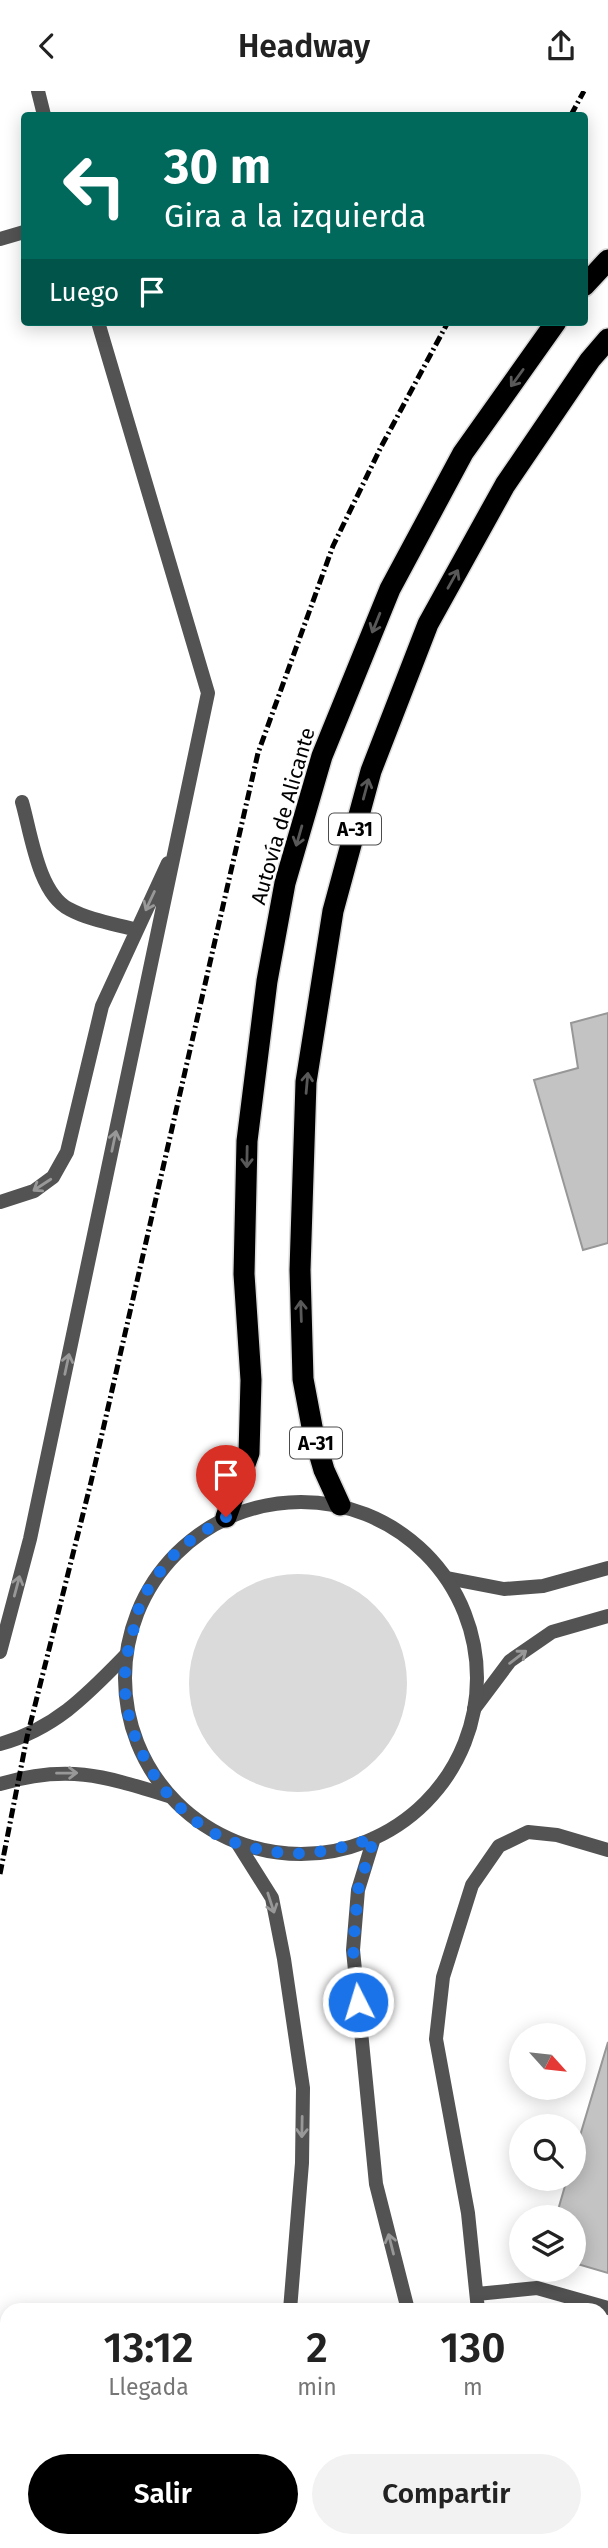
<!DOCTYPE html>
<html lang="es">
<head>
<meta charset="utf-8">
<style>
  :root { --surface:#fff; --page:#f2f2f2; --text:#222; --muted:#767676; --accent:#000 }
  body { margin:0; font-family:"Fira Sans",sans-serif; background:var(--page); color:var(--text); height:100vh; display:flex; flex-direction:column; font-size:26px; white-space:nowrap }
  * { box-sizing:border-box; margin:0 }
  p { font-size:23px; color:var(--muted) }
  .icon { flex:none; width:38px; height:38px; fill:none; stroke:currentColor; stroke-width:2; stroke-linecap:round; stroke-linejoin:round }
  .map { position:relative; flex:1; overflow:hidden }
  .details { position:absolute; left:0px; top:2212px; width:609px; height:245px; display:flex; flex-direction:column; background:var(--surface); border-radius:21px 21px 0 0; box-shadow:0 4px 18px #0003 }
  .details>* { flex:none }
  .top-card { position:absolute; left:21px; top:21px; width:567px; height:214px; border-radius:7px; box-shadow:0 4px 18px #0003; background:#00695c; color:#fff; overflow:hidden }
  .needle { width:46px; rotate:117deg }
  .controls { position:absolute; left:509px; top:1932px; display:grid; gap:14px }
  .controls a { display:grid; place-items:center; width:77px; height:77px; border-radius:50%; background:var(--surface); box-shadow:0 4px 18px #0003; font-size:35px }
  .pin { position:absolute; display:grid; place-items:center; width:60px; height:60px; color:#fff; margin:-72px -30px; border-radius:50% 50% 50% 0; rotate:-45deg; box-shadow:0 0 7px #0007 }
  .pin .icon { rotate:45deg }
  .me { position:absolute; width:77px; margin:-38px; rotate:355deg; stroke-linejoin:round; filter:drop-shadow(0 0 5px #0008) }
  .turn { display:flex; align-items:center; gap:24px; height:147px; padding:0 28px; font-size:32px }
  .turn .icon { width:91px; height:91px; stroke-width:2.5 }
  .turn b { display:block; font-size:49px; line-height:60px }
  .then { display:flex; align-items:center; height:66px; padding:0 28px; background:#0003; gap:14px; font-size:26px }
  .eta { display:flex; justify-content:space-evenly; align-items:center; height:119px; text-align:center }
  .eta b { font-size:42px; font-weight:600; line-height:49px }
  .primary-button { display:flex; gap:14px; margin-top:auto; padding:14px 28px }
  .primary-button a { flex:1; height:80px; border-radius:42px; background:var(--accent); color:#fff; font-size:28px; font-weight:600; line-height:80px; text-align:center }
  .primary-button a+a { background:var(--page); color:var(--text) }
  header { display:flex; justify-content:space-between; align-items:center; height:91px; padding:0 28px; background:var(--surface); font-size:32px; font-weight:600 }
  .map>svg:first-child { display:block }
  .green { fill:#dadada }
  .building { fill:#c3c3c3; stroke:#979797; stroke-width:2 }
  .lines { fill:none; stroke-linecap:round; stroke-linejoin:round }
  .motorway-casing { stroke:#dbdbdb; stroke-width:24 }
  .service { stroke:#535353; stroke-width:14 }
  .minor { stroke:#535353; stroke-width:14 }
  .tertiary { stroke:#535353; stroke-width:14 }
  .motorway { stroke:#000; stroke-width:21 }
  .rail { stroke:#000; stroke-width:5; stroke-dasharray:10 3.5 2 3.5; stroke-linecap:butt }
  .oneway { stroke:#595959 }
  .oneway2 { stroke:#989898 }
  .route { stroke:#1a73e8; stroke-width:12; stroke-dasharray:0 21.6 }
  .labels { text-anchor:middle; stroke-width:5; stroke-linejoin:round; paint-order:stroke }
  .shield { fill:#fff; stroke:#4c4c4c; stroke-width:2 }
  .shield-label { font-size:19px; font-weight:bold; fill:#000 }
  .street-label { font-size:21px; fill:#000; stroke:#fff }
</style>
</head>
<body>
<header><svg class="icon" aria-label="back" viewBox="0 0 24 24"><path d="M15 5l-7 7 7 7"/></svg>Headway<svg class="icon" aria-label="share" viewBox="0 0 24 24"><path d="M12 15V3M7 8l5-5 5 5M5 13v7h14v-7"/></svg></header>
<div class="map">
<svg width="608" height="2457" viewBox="0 0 608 2457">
  <rect width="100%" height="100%" fill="#fff"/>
  <path class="green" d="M189 1592a109 109 0 1 1 218 0a109 109 0 1 1-218 0Z"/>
  <path class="building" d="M608,922V1152L583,1159L534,989L578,977L571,932Z
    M608,1951V2182L574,2172V2126H556L567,2088H574V2065Z"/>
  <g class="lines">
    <defs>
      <path id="motorway" d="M584,195L608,169
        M340,1414L324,1379L313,1341L303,1288L300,1179L306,991L333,820L371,680L428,533L505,394L590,269L608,248
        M226,1426L249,1362L251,1289L244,1183L247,1050L267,890L285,792L322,665L390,498L463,362L556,231"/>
    </defs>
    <use href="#motorway" class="motorway-casing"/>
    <path class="service" d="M38,0L44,24
      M0,148L24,141
      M22,711C31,742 38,802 69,818C89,829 115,833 137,839
      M0,1111L34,1100L53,1086L67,1061L102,915L168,772
      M0,1561L30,1448L208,602L98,231"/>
    <path class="minor" d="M447,1487L504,1498L543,1495L608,1477
      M474,1618L510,1570L552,1541L608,1525
      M0,1653C55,1638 87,1604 126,1564
      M0,1693C68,1673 104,1685 169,1705
      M477,2203L537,2197L608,2217
      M478,2219L468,2122L436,1948L443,1886L472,1794L499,1755L528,1741L557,1744L608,1759
      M497,2450V2457"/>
    <path class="tertiary" d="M125 1587a176 176 0 1 1 352 0a176 176 0 1 1-352 0Z
      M374,1747L358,1799L353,1859L376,2093L408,2219
      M238,1753L272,1807L284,1868L303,1997L302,2072L290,2219
      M305,2450V2457
      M427,2450L428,2457"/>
    <use href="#motorway" class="motorway"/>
    <path class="rail" d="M571,24L584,0
      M0,1783L27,1646L91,1391L258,662L333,455L381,356L448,231"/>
  </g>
  <defs><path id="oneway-shaft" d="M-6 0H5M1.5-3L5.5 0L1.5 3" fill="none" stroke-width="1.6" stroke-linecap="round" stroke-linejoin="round" transform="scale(1.75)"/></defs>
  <g class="oneway">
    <use href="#oneway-shaft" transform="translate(517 287) rotate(126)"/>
    <use href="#oneway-shaft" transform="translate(453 488) rotate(-61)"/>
    <use href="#oneway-shaft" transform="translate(376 532) rotate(112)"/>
    <use href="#oneway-shaft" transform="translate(366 698) rotate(-75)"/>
    <use href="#oneway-shaft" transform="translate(299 745) rotate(106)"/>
    <use href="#oneway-shaft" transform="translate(307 992) rotate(-85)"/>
    <use href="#oneway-shaft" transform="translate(247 1066) rotate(91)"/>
    <use href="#oneway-shaft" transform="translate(301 1220) rotate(-92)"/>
  </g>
  <g class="oneway2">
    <use href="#oneway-shaft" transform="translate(150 810) rotate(115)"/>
    <use href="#oneway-shaft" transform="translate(114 1050) rotate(-78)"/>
    <use href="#oneway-shaft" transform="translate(42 1094) rotate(147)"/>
    <use href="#oneway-shaft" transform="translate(67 1273) rotate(-78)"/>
    <use href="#oneway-shaft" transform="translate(17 1495) rotate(-75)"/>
    <use href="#oneway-shaft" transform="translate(518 1566) rotate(-37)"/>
    <use href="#oneway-shaft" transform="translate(67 1682) rotate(-1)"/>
    <use href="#oneway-shaft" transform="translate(271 1812) rotate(72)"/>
    <use href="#oneway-shaft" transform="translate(302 2036) rotate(91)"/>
    <use href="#oneway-shaft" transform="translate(391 2153) rotate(-104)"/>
  </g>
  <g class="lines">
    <path class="route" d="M226,1426C210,1437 191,1447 178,1460C166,1471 151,1492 143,1507C138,1516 137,1527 134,1537C126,1562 122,1589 127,1615C137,1674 180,1734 239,1753C291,1769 324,1763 374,1747L358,1799L353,1858L358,1911"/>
  </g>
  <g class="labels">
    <g class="shield">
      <rect x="329" y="722.5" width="52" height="31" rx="5"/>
      <rect x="290" y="1336.5" width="52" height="31" rx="5"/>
    </g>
    <g class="shield-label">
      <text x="355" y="745">A-31</text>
      <text x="316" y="1359">A-31</text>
    </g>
    <g class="street-label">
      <text transform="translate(283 725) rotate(-74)" y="7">Autovía de Alicante</text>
    </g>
  </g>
</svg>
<div class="controls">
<a><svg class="needle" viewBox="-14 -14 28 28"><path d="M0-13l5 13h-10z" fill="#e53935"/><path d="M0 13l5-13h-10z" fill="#767676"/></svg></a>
<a><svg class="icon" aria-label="search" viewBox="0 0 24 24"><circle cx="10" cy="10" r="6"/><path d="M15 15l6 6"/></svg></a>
<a><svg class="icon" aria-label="layers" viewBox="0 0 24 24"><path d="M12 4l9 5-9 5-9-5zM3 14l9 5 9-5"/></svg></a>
</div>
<div class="pin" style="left:226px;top:1426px;background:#d93025"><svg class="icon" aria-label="arrive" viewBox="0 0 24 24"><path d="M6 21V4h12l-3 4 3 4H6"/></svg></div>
<svg class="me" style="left:358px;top:1911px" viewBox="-20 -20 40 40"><circle r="17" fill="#1a73e8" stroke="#fff" stroke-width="3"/><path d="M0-11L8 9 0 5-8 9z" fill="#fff"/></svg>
<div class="top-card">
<div class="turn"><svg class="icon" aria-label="left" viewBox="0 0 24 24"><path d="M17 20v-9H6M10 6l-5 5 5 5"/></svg><div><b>30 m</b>Gira a la izquierda</div></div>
<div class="then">Luego<svg class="icon" aria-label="arrive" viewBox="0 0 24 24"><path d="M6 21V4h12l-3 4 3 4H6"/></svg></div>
</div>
<section class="details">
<div class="eta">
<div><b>13:12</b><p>Llegada</p></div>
<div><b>2</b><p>min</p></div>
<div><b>130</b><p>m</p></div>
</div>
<div class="primary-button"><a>Salir</a><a>Compartir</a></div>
</section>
</div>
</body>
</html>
